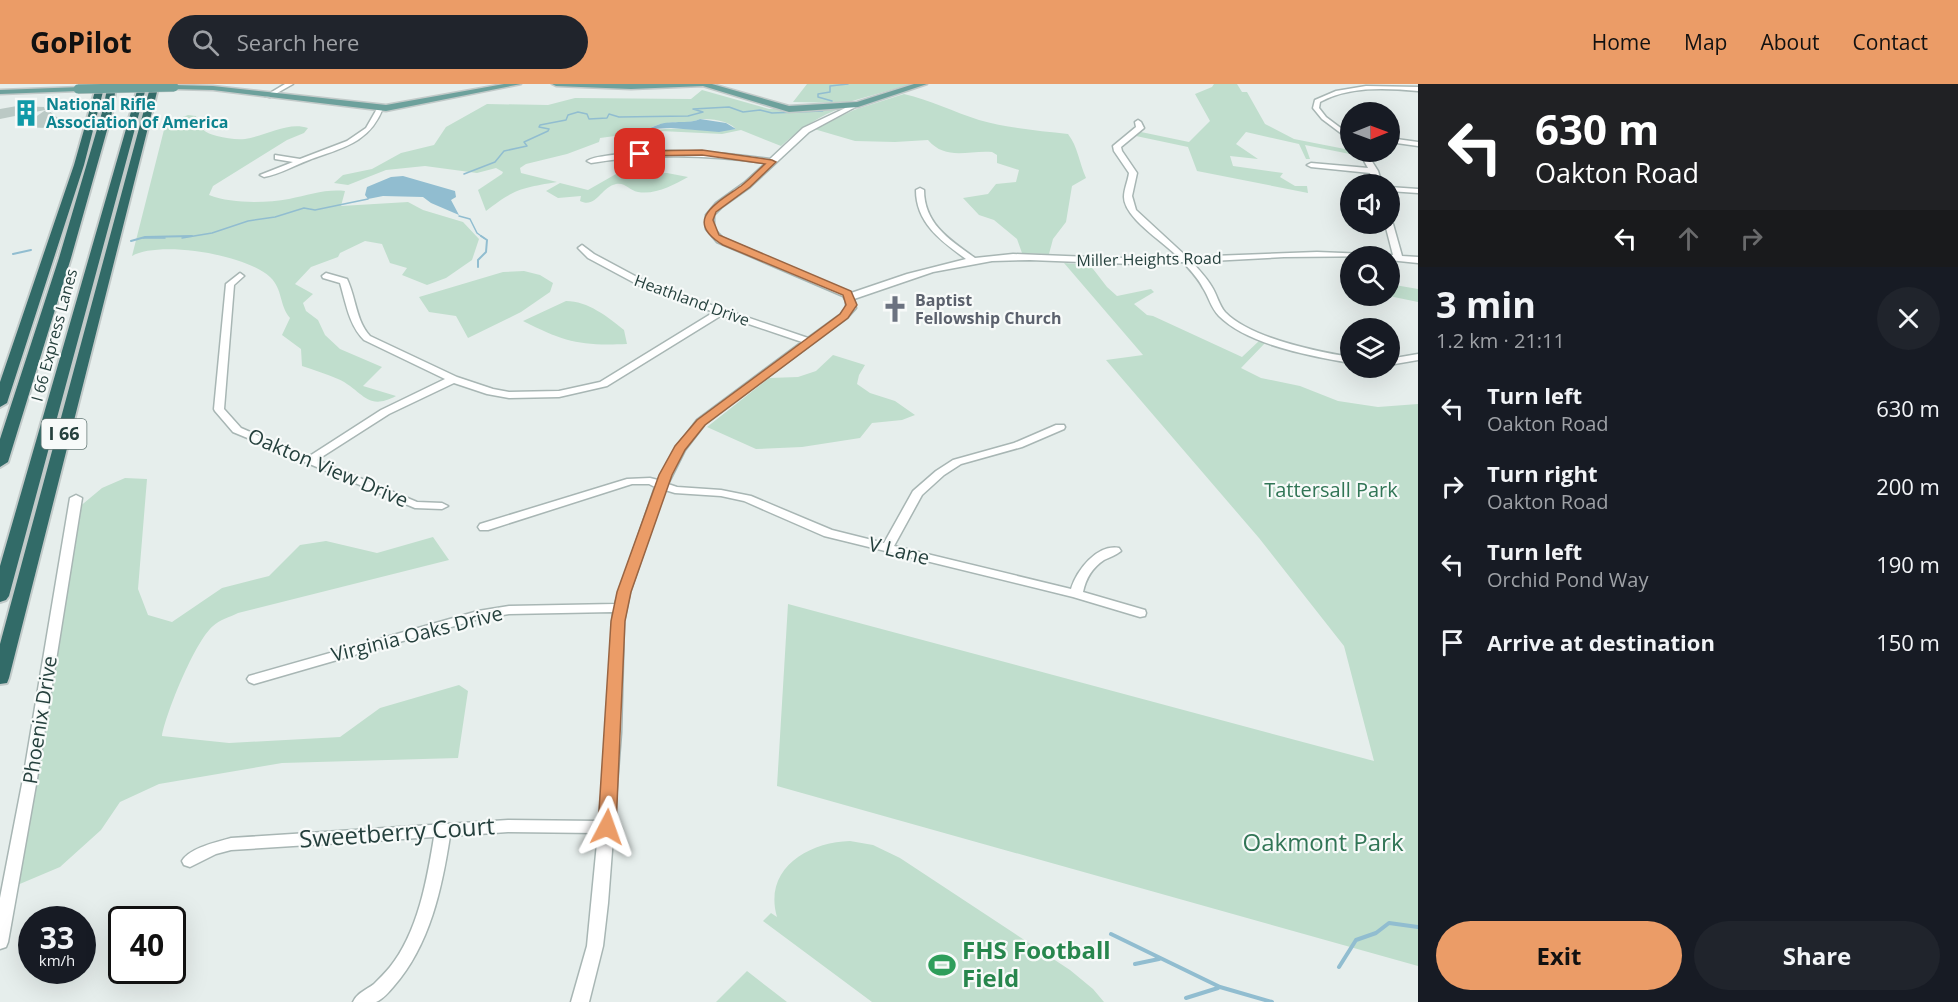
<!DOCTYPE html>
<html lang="en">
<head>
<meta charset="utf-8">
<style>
  :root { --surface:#171b24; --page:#20242c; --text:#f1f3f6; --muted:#9ea1a6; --accent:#eb9c67 }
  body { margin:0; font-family:"Open Sans",sans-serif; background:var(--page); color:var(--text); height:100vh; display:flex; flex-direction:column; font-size:22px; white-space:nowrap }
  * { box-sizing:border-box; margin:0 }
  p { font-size:20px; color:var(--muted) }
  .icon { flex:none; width:33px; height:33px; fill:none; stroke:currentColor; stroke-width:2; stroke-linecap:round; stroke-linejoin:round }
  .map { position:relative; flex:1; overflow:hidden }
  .drawer { display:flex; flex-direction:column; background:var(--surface); width:540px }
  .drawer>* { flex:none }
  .top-card { background:#202124; color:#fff; overflow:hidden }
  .needle { width:39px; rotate:89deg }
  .controls { position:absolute; left:1340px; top:18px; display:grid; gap:12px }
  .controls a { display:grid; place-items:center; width:60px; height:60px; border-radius:50%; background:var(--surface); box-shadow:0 6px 24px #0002; font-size:30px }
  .speed { position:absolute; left:18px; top:822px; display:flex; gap:12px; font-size:30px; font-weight:700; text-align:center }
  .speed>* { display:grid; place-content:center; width:78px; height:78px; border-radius:50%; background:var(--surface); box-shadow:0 6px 24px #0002; line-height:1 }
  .speed small { font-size:15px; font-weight:400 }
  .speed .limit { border:3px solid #111; border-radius:9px; background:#fff; color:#111 }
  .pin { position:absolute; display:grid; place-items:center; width:51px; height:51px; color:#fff; margin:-26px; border-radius:12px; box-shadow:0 3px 9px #0006 }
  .me { position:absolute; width:66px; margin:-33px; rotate:4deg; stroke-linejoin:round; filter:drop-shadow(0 0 4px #0008) }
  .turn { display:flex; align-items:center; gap:21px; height:126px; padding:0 18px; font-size:27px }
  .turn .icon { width:78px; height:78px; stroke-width:2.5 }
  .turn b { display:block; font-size:42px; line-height:51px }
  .lanes { display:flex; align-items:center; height:57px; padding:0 18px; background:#0003; justify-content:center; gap:30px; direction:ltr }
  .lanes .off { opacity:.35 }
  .round { display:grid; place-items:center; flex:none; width:63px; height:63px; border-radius:32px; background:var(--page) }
  .overview { display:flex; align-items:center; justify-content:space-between; height:102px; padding:0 18px }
  h1 { font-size:36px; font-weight:700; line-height:45px }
  .action { display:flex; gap:12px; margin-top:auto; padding:12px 18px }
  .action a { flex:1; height:69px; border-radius:36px; background:var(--accent); color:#111; font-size:24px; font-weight:700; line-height:69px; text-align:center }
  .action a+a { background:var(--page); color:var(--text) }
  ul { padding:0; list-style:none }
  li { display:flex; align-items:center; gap:18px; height:78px; padding:0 18px }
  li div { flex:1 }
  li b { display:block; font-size:22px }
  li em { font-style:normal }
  header { display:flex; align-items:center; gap:36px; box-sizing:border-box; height:84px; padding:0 30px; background:var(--accent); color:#111 }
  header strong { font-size:28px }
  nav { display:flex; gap:33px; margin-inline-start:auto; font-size:21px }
  .search { width:420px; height:54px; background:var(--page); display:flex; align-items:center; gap:15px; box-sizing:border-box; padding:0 21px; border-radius:33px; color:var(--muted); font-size:22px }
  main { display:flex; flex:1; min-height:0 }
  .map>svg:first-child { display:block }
  .green { fill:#c0decd; fill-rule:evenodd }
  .water { fill:#91bdd0 }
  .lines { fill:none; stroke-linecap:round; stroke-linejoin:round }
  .stream-far2 { stroke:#91bdd0; stroke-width:1.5 }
  .stream-far1 { stroke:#91bdd0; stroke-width:2 }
  .stream { stroke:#91bdd0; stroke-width:4 }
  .building { fill:#bbc9c5 }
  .minor-casing { stroke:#a8b6b4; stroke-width:3 }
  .major-casing { stroke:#c2cac9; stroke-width:3 }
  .highway-casing { stroke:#c2cac9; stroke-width:4 }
  .minor { fill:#fff; fill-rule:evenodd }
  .major { fill:#6da19c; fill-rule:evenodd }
  .highway { fill:#326b68; fill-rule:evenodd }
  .major-bridge-casing { stroke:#c2cac9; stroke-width:10; stroke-linecap:butt }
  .major-bridge { stroke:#6da19c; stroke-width:9 }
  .route { fill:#eb9c67; stroke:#996543; stroke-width:1.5 }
  .labels { text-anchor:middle; stroke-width:4.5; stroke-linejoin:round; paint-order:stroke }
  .far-culture-label { font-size:16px; font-weight:bold; fill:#0d838f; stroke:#f7faf9; text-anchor:start }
  .far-street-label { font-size:16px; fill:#25403d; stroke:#f7faf9 }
  .far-worship-label { font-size:16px; font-weight:bold; fill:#5b616d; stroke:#f7faf9; text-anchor:start }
  .shield { fill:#f7faf9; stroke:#647875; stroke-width:1.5 }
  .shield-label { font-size:18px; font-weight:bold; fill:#25403d }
  .street-label { font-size:20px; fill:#25403d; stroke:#f7faf9 }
  .park-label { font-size:20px; fill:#317556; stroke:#f7faf9 }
  .near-street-label { font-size:24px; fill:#25403d; stroke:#f7faf9 }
  .near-park-label { font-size:24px; fill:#317556; stroke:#f7faf9 }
  .near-leisure-label { font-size:24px; font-weight:bold; fill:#27864d; stroke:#f7faf9; text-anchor:start }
</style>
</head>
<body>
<header>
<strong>GoPilot</strong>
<div class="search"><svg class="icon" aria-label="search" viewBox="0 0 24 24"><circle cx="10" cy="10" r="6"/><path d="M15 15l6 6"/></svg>Search here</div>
<nav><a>Home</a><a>Map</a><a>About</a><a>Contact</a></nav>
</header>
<main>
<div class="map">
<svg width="1418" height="918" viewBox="0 0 1418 918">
  <rect width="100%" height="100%" fill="#e6eeec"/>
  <path class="green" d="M807,0H912L845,19L793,18Z
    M1214,0H1237L1242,8H1247L1265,40L1294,55L1350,66V68H1356L1360,72L1305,61L1310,75H1306L1299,60L1246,48L1236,60L1258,75L1230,72L1233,82L1283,89L1280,93L1295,102H1307L1308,109L1197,87L1188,63L1136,52L1141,48L1189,58L1210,37L1195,10L1212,3Z
    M702,6L769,25L844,23C819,32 801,44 781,62L741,46L722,50L640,46L630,50L600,54L599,58L567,70L526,80L520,84L521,89L557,98C521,104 514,105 486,127L478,106L502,90L503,88L496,84L477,89L425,82L386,86L348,101L334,99L343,91L372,85L401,69L434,61L446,43L487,20L548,21L575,14L691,15ZM700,35C712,35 728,36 736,45C709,49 683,42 656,46L652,43C671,35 687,41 700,35Z
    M904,10C930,16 954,28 979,36C1008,44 1038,47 1068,50C1078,63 1079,78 1086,94L1072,102L1066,138L1053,155L1049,170L1022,169L1017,155L994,136L979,131L963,114L988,110L996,100L1016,98L1019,86L997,79V71L992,68C968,66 946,77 928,56L895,58L855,57L814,45L854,26Z
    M188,31L196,32C199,45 205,49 217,52C226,54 236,56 245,55C266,52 288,37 308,44L304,49L287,56L213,102L209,111C232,120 266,119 289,115C309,111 325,105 345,107L341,122L408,118L423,126L463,138L479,155L472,176L446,194L427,201L402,191L407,184L390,179L382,160L365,157L340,169L338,173L311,183L295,200L313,210L303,219L306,227L318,236L325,251L340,265L382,283L363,302L396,312C366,328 363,306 338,295C327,290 314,286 302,282L301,265L282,251L290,234C279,221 283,205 270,193C247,171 160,156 132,172L167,34L178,35Z
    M667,89L688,93C673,101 656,111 638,108C629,106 625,98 616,100C601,103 596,125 580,117L581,112L558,114L546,107L560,99L588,106L616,90Z
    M1064,179L1090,181L1107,203L1117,212L1151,205L1154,208L1134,220L1147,231L1153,232L1242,273L1260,256L1266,258L1241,284L1261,294L1300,302L1338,317L1378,323L1418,320V882L777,702L788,520L1374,677L1344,562L1259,454L1106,276L1143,271Z
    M524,187L540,191L553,199L550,208L521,228L468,254L456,232L429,228L419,213L503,188Z
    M1389,200L1418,205V218L1389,212Z
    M566,217C588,217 608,233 624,246L627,260C579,262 565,258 523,237Z
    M833,271L865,281L859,291L857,300L870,309L895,317L915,331L902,336L872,339L860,354L802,363L756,365L707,343L769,294L798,293L816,287Z
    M125,394L147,395L138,505L148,531L172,538L222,504L269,492L300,461L326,457L377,469L433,453L449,476L238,529C230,533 219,536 213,542C195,557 166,629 162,652L229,659L340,653L380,624L459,601L468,607L458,674L282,679L159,700L120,718L101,746L60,783L15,802L39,688L78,424L102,404Z
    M850,757L873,761L900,774L1070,886L1093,905L1104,918H872L763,837L771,829L777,833C763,785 808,758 850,757Z
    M747,887L787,918H716Z"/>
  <path class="water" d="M700,35L726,39L736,45L719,48L671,44L649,45C669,33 683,42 700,35Z
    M403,92L455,107L456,113L451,116L459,131L431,119L423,113L383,112L368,115L365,111L367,103L391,93Z"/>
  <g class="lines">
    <path class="stream-far2" d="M832,17L818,13V10L830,8V2L848,0
      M464,90L495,78L504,67L527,62L524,58L548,47L549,45L539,43L540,41L566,36L568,31L578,28L587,30L589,35L607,34L609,30L619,33L688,32L703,28L693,25L729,23L743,28L760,26L772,29L822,27L828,24
      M459,132L470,135L477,149L484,154
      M143,154H165
      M182,154L212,149L248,137L275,133L304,124L315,126L368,115"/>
    <path class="stream-far1" d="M131,157L145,153L192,152
      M13,170L31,166
      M478,183V176L486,168L487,156L481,152"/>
    <path class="stream" d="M1111,850L1220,903L1272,918
      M1135,880L1159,875
      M1339,883L1356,856L1376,849L1389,839L1418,843
      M1186,914L1218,904"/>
  </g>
  <path class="building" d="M17,22L44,23L45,26L0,35V25Z
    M47,25L59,35L46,44L21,43Z"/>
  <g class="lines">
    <defs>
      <path id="minor" d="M285,0H293L270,13L265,12Z
        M1366,2L1418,3V7C1386,4 1349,2 1320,18L1319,24L1326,33L1350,51V56L1322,35L1313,24L1315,16L1336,7Z
        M856,19L861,20L809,48L750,103L722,123L714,131V145L723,154L851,209L907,190L966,175C941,157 916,139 916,106L920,104L924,106C924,140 950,156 975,174L1013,170L1115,174L1178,173C1164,158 1124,134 1124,113C1124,105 1128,97 1129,89L1114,67L1113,62L1136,43L1135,38L1138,36L1141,38L1144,44L1121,63L1122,67L1137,89L1132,112L1136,126L1187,173L1317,168L1393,171L1385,140H1389V138L1393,140L1402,172L1418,173V179L1389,176V172L1284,173L1192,178C1199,186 1207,194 1212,203C1217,211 1219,221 1225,228C1250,254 1315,267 1350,273V279C1311,272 1248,261 1219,232C1211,224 1209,213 1203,204C1198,194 1190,186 1183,178L1132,180L1030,176L992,177L933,188L854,215L856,224L847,234L705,340L685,366L668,400L677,403L721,406L751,412L832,446L884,459L913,407L936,387L953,376L1014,359L1056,341H1064L1065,343L1064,345L1022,363L961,380L944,391L922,411L894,462L1071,505C1077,486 1097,460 1119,464L1121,467C1116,471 1110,473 1104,476C1092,484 1086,494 1083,508L1145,526L1146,529L1145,532L1140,533L1073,513L824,452L744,417L721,412L675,409L665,406L630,508L624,537L621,649L608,819L603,862L589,918H571L587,862L598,749L508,748L450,752C442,804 430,861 394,902C389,908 383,915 376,918C370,918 360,918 353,918C357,909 366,906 374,900C379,895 385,889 390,883C418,848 427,796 434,753L231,766L216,770L190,783L184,781L182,777C189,764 217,758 231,754L508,736L599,737L607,649L613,528L509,530L479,535L254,600L249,598L247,595L249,592L478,527L509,522L615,520L655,403L649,400H632L488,446H480L478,443L480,440L627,395L650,394L658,396L675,365L697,336L802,258L722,231L607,302L559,313L509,314L487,310L454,299L389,330L317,376L417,418L442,419L448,422L442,425L415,424L233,348L215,327L214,325L226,200L240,189L244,192L234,201L224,325L241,344L308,373L381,326L445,295L364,256C349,241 346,219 340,199L323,194L322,192L326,189L347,195C356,214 356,237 370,252L457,293L493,305L509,308L559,307L600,298L714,228L644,204L588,174L578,164L582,161L594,170L650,200L808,254L841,230L846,224V217L843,212L717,158L706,145V131L716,119L744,99L766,79C706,71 650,69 591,79L587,77C595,72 609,72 618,70C669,64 719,68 770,75L803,44Z
        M378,23L383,24C369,60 341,64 309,76C293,82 280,90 264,93L260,91L293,78L275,75V71L300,75L347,57L366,44Z
        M1389,54L1418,58V62L1389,58Z
        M1359,68H1366L1378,87L1382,100H1374L1370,89L1311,83L1307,81L1311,79L1368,84Z
        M1389,103L1418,105V109L1389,107Z
        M1418,270V276L1389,281V275Z
        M76,411L82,414L37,695L8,858L6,863L0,865V814L23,695L70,414Z"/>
      <path id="major" d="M504,0H521L386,27L213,6L174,5L170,3L174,1L213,2L386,21Z
        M552,0H712L789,22L857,18L914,0H927L858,23L789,28L703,2L631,5L556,2Z
        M81,3V7H78L0,10V6Z"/>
      <path id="highway" d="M97,0H105L84,81L7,319L0,323V298L74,81Z
        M108,0H116L113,25L71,174L8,378L0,383V355L59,174L103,25Z
        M139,0H147L9,512L6,516L0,518V482Z
        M151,0H159L9,594L7,599L0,600V560Z"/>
    </defs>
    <use href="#minor" class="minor-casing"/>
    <use href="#major" class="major-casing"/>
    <use href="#highway" class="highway-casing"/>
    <use href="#minor" class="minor"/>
    <use href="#major" class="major"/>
    <use href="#highway" class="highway"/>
    <defs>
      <path id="major-bridge" d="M78,5L174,3"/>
    </defs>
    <use href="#major-bridge" class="major-bridge-casing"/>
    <use href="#major-bridge" class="major-bridge"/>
  </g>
  <path class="route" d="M702,66L772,76L776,78L750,103L716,128L713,136L719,151L851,207L857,221L848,234L705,341L685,366L672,391L631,508L625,537L616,743L613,747L607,749L601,747L598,743L611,537L617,508L659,391L675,362L697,336L840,230L846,221L843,211L723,161C682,136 717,119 741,102C749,96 757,87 765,80L702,71L640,72L636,70L640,67Z"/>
  <defs>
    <symbol id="building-bare" viewBox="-9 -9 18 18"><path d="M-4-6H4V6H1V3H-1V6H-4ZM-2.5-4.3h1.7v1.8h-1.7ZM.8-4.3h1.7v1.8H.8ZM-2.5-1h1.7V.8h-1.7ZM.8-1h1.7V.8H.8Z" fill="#0f9aa8" stroke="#f7faf9" stroke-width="2.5" paint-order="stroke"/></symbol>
    <symbol id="church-bare" viewBox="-9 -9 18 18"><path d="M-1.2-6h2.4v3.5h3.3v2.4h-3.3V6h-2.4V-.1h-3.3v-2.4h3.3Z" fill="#6b7280" stroke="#f7faf9" stroke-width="2.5" paint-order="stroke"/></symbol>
    <symbol id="stadium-bare" viewBox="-9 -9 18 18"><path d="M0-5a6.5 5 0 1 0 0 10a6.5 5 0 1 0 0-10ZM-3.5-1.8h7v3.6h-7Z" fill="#2e9e5b" stroke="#f7faf9" stroke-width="2.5" paint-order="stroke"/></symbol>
  </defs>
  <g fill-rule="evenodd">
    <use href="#building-bare" x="7" y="10" width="38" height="38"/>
    <use href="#church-bare" x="876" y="206" width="38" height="38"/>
    <use href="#stadium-bare" x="923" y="862" width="38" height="38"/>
  </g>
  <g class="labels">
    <g class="far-culture-label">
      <text x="46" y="26">National Rifle<tspan x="46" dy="18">Association of America</tspan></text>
    </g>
    <g class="far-street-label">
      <text transform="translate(1149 175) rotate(-1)" y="6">Miller Heights Road</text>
      <text transform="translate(692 216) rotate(20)" y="6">Heathland Drive</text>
      <text transform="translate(54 251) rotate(-75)" y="6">I 66 Express Lanes</text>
    </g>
    <g class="far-worship-label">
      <text x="915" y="222">Baptist<tspan x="915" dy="18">Fellowship Church</tspan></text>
    </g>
    <rect class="shield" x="41.5" y="335" width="45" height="30" rx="4.5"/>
    <g class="shield-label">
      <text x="64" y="356">I 66</text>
    </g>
    <g class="street-label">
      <text transform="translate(328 384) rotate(23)" y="7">Oakton View Drive</text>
      <text transform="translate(899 467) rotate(14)" y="7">V Lane</text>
      <text transform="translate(417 550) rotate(-14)" y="7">Virginia Oaks Drive</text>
      <text transform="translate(40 636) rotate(-81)" y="7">Phoenix Drive</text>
    </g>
    <g class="park-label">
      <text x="1331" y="413">Tattersall Park</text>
    </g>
    <g class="near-street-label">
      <text transform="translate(397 749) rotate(-4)" y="8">Sweetberry Court</text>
    </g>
    <g class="near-park-label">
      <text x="1323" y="767">Oakmont Park</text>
    </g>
    <g class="near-leisure-label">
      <text x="962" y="875">FHS Football<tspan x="962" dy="28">Field</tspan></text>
    </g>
  </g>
</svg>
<div class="controls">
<a><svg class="needle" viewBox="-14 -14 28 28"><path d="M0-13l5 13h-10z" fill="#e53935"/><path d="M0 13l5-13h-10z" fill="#9ea1a6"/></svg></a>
<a><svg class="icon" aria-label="sound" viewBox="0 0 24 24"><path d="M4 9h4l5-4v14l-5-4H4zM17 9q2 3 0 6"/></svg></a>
<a><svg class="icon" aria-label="search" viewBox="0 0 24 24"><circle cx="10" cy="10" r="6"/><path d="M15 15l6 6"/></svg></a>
<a><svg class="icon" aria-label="layers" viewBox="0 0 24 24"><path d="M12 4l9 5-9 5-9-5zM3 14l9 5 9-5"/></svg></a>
</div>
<div class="speed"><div>33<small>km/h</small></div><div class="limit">40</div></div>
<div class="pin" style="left:640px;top:70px;background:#d93025"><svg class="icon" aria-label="arrive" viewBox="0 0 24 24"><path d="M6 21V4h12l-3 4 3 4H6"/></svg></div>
<svg class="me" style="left:607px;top:743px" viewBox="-20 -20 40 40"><path d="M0-17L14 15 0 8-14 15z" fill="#eb9c67" stroke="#fff" stroke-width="4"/></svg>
</div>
<section class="drawer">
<div class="top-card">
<div class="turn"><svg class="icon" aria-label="left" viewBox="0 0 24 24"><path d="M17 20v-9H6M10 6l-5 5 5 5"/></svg><div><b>630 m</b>Oakton Road</div></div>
<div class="lanes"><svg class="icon" aria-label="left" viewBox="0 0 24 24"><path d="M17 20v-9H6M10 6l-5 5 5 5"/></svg><svg class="icon off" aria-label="ahead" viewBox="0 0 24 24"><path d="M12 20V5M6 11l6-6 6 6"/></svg><svg class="icon off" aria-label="right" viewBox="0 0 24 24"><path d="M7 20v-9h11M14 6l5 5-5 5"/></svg></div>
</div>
<div class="overview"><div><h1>3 min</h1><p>1.2 km · 21:11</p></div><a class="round"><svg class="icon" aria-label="close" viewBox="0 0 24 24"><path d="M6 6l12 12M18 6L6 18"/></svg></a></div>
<ul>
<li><svg class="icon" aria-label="left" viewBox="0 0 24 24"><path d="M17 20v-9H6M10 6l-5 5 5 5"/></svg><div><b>Turn left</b><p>Oakton Road</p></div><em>630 m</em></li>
<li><svg class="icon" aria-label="right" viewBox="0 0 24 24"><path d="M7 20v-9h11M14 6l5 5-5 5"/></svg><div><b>Turn right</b><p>Oakton Road</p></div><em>200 m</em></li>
<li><svg class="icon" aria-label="left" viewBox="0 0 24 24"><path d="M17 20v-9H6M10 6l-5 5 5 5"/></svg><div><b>Turn left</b><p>Orchid Pond Way</p></div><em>190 m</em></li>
<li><svg class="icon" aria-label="arrive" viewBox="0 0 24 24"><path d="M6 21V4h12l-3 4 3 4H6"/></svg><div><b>Arrive at destination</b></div><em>150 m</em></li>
</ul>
<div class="action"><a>Exit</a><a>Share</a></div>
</section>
</main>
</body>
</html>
